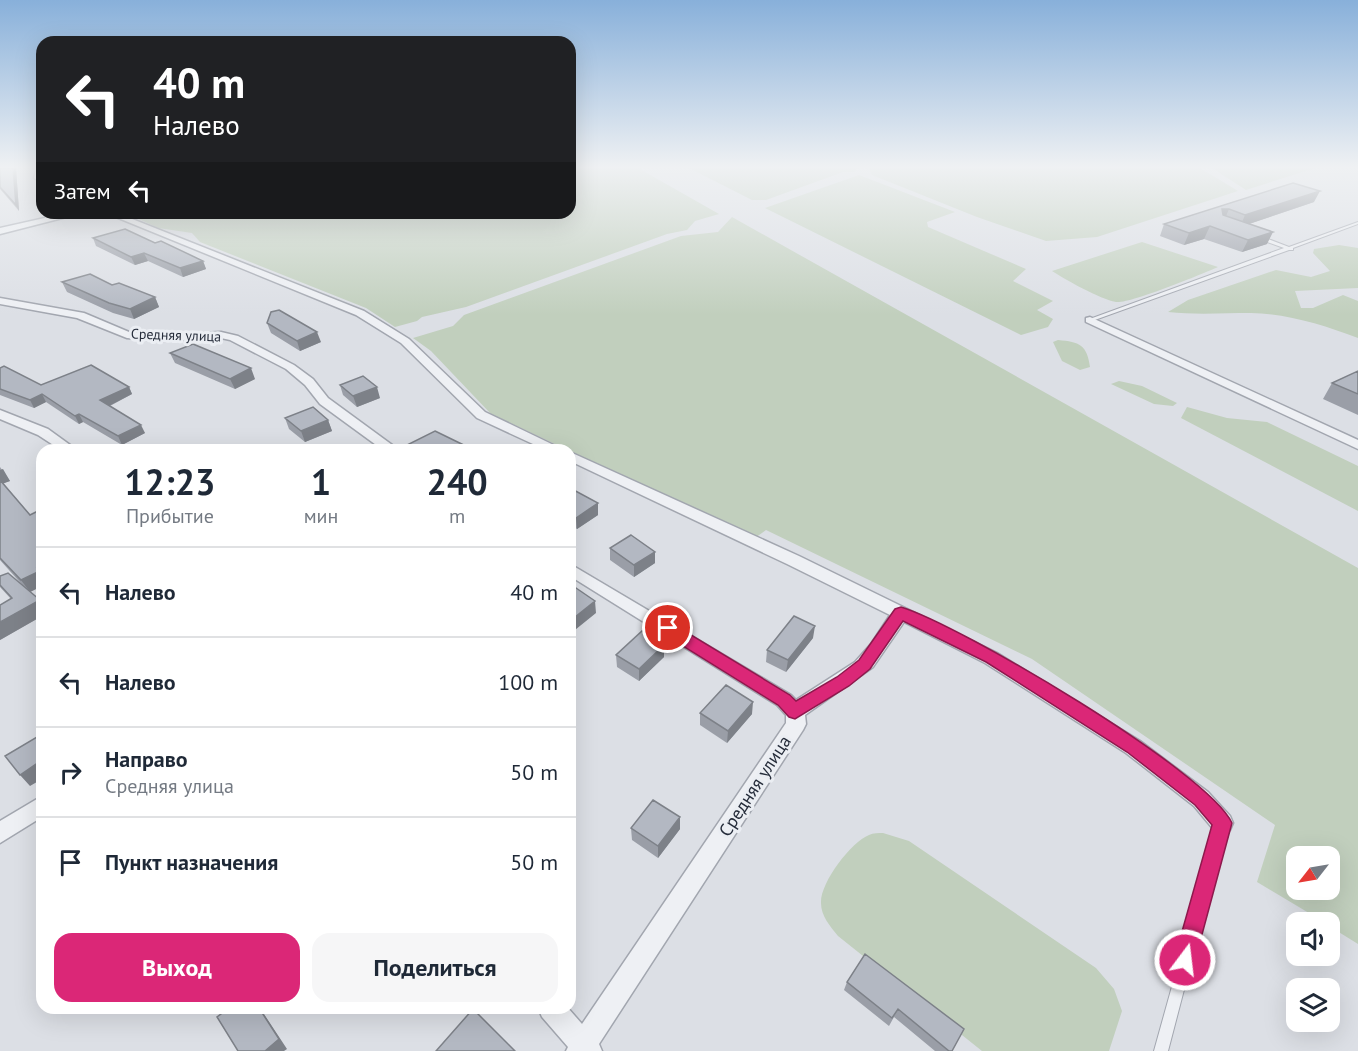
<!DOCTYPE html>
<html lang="ru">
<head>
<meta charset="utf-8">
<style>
  :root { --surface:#fff; --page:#f6f6f7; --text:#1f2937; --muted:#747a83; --line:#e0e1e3; --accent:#db2777 }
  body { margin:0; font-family:"PT Sans",sans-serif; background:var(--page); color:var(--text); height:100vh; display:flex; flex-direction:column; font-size:22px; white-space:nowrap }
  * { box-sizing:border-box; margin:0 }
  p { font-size:20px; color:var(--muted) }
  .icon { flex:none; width:33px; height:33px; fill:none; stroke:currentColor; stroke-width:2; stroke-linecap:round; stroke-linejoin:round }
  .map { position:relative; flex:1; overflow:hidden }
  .sheet { position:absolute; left:36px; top:444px; width:540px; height:570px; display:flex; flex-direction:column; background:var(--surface); border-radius:18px; box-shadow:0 6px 24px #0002 }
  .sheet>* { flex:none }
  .hud { position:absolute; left:36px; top:36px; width:540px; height:183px; border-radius:18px; box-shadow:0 6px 24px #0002; background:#202124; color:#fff; overflow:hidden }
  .needle { width:39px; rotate:239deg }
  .controls { position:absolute; left:1286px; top:846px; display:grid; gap:12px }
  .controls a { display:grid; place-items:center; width:54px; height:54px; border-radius:12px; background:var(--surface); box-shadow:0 6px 24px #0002; font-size:30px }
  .pin { position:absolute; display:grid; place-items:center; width:51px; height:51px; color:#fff; margin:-26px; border:3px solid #fff; border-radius:50%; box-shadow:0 2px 6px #0007 }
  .me { position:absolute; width:66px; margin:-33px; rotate:15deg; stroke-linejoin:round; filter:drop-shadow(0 0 4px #0008) }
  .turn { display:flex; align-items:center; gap:21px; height:126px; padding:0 18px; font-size:27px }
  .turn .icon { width:78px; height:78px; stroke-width:2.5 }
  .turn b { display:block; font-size:42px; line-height:51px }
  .then { display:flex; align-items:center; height:57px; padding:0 18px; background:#0003; gap:12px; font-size:22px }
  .eta { display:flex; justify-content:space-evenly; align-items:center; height:102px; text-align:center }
  .eta b { font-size:36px; font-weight:600; line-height:42px }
  .primary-button { display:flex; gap:12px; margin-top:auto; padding:12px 18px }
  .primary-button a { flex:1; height:69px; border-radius:18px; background:var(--accent); color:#fff; font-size:24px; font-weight:600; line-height:69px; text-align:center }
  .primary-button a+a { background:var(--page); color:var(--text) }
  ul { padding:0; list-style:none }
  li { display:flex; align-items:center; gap:18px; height:90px; padding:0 18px; border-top:2px solid var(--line) }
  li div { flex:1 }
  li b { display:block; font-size:22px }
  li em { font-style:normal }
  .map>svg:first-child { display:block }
  .green { fill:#c1cfbd; fill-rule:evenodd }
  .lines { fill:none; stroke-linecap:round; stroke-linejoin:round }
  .lane-casing { stroke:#a2a6af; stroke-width:2 }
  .street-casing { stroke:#a2a6af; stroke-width:3 }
  .lane { fill:#eef0f4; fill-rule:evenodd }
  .street { fill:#eef0f4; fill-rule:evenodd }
  .wall { fill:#9a9ea7 }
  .shaded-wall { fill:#7d8188 }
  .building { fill:#b3b8c2; stroke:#7d8188; stroke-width:1.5 }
  .route { fill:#db2777; stroke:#8e194d; stroke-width:1.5 }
  .labels { text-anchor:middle; stroke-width:6; stroke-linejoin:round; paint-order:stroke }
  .far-street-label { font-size:14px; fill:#262d3b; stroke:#ebeef3 }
  .near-street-label { font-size:18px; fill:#262d3b; stroke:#ebeef3 }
</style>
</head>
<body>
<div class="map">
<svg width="1358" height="1051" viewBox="0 0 1358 1051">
  <rect width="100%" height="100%" fill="#dcdfe5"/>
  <path class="green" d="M570,168H638L719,214L695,221L687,230L667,234L466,307L422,317L417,321L395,327L366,308L200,242L192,233L158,228L126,213H570Z
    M689,168H857L855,172H843L766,200H752Z
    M869,168H1200L1238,191L1097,237L1046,241L977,217L872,175Z
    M1212,168H1315L1246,190Z
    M859,175L955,212L927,222L928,227L1026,269L1013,281L1053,301L1037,310L1053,319L1048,327L1021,335L765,208Z
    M732,217L1358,568V944L1329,926V922H1324L1257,882L1275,825L1032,659L766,530L755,538L491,414L431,351L413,338L453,326L464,315L681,236L718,232ZM1296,856H1329V890H1296Z
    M1142,242L1218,267C1202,274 1130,304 1116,302C1100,299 1066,280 1052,271Z
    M1339,245L1358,248V288L1295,291L1301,308H1313L1343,295L1358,301V338C1323,325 1288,314 1251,313C1223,313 1196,315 1168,312L1188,300L1276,270L1311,277L1330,271L1313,253L1314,249Z
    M1058,340C1080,342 1087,345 1090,367L1080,370L1062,361L1053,342Z
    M1119,381L1142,386L1177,403L1173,406L1154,404L1111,384Z
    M1187,407L1227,418L1267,422L1358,466V511L1181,418Z
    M883,833L909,841L1096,968L1114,989L1122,1011L1109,1051H982L838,936C830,926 821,916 821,903C820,883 851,842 869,835C873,833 879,833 883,833Z"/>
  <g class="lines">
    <defs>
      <path id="lane" d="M1358,222V224L1293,248V250H1289L1092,321L1087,320L1284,248L1259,239V237H1263L1289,247Z
        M1222,820L1226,822L1227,825L1168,1051H1154L1217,825L1218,822Z"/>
      <path id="street" d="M37,168H42V182L34,178Z
        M67,213H82L0,234V228Z
        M106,213H117L364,311L409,339L485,412L564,450H546L477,418L401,343L356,315Z
        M0,298L84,313L129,332L163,335L221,332L238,336L294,365L313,379L328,398L399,450H383L320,404L305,385L286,369L230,340L221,338L163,341L127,338L77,318L0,304Z
        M1090,317L1358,440V449L1086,322V318Z
        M0,410L48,429L77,450H61L38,435L0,419Z
        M570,452L799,556L997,653L1140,741L1208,792L1230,816L1233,823L1230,830L1222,833L1214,830L1194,806L1126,753L985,663L904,622L873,667L805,715L806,724L803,730L599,1044L602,1051H566L568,1047L542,1017L538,1008H568L582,1024L786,723V715L777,705L570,576V564L791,695L796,700L855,662L871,644L890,615L787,564L570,461Z
        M42,796V817L0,843V821Z"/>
    </defs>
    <use href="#lane" class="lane-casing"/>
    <use href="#street" class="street-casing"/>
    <use href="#lane" class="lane"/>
    <use href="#street" class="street"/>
  </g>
  <path class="wall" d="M0,168H16L19,211L0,189Z
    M1293,183L1314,202L1249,224L1267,244L1242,252L1204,239L1184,245L1160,236L1164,224Z
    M93,238L155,243L203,261L206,269L183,277L148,261L135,265L96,246Z
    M62,282L112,285L155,297L159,307L134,319L113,313L67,292Z
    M267,323L321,342L300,351L271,333Z
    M170,353L255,379L235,389L175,363Z
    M0,368L41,385L129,387L132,394L110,406L145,433L122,445L83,422L79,424L46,402L34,408L0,395Z
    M1358,371V415L1323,399L1332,383Z
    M340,385L380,398L357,407L343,395Z
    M285,418L328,420L332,431L305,442L289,429Z
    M409,444L474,450H410Z
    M0,467L10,481L3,483L30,515L42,517V586L30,592L42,603V616L0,640L11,599L0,587V576L25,588L0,560Z
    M570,488L598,503V515L577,529L570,525Z
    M610,548L655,563L634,577L610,560Z
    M813,638L786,672L766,662L767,650Z
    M616,655L664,657L639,681L617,667Z
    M700,713L752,714L727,743L700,725Z
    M631,828L680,829L658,858L632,840Z
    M865,954L952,1051H935L894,1017L889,1026L844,990L847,982Z"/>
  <path class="shaded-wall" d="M13,168H16L19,211L16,205Z
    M1320,191L1314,202L1240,227L1245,215Z
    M1222,209H1229L1224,221Z
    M1210,226L1204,239L1184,245L1189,233Z
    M1273,232L1267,244L1242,252L1248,240Z
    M144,253L148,261L135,265L131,257Z
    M203,261L206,269L183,277L180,268Z
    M155,297L159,307L134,319L130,309Z
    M317,332L321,342L300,351L297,341Z
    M251,368L255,379L235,389L230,379Z
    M129,387L132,394L105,408L100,400Z
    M377,387L380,398L357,407L353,396Z
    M42,394L46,402L34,408L30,400Z
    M79,414L83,422L79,424L75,416Z
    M328,420L332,431L305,442L301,431Z
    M141,425L145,433L122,445L118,436Z
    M3,469L10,481L2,484L0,482V470Z
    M598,503V515L577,529L576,518Z
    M655,552V563L634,577V565Z
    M42,566V586L30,592L21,580L37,568Z
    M40,600L42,603V616L0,640V622Z
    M595,601L596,613L570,634V621Z
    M815,626L813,638L786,672L788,660Z
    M664,645V657L639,681V669Z
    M753,702L752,714L727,743L728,731Z
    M42,760V779L30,786L20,775Z
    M680,817V829L658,858V846Z
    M259,1008H260L287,1049L284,1051H265Z"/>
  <path class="building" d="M0,168H13L16,205L0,187Z
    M1293,183L1320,191L1245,215L1229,209H1222L1223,215L1273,232L1248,240L1210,226L1189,233L1164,224Z
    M125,229L155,243L161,241L203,261L180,268L144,253L131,257L93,238Z
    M90,274L112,285L119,283L155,297L130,309L109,303L62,282Z
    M279,310L317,332L297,341L267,323L271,312Z
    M193,344L251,368L230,379L170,353Z
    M91,365L129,387L100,400L141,425L118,436L79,414L75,416L42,394L30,400L0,389V368L4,366L41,385Z
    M1358,371V394L1332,383Z
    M363,376L377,387L353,396L340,385Z
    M313,407L328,420L301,431L285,418Z
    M435,431L474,450H420L409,444Z
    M181,446L186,450H172Z
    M0,480L30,515L36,512L42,517V566L37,568L40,571L21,580L0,558Z
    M570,488L598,503L576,518L570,514Z
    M631,535L655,552L634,565L610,548Z
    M8,573L40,600L0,622V605L12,598L0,585V576Z
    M576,588L595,601L570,621V592Z
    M794,616L815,626L788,660L767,650Z
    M642,631L664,645L639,669L616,655Z
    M726,685L753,702L728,731L700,713Z
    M42,734V760L20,775L5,756Z
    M653,800L680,817L658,846L631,828Z
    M865,954L964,1029L952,1051H949L898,1009L892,1018L847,982Z
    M229,1008H259L279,1039L265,1051H238L217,1017Z
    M473,1009L515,1051H436Z"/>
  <linearGradient id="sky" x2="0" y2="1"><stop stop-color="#88b0da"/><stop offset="0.53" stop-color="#eff1f3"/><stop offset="1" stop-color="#eff1f3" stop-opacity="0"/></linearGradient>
  <rect width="1358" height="315" fill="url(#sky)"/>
  <path class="route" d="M901,607C960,625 1208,771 1232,823L1193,968L1185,971L1178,968L1174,960L1212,825L1195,805L1127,752L986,662L903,621L870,669L849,686L795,719L789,717L778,705L662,633L660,628L662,624H673L790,695L796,701L837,677L859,660L895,609Z"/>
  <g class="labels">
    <g class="far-street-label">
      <text transform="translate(176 335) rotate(2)" y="5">Средняя улица</text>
    </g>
    <g class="near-street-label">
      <text transform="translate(755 786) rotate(-57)" y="6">Средняя улица</text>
    </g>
  </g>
</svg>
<div class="controls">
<a><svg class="needle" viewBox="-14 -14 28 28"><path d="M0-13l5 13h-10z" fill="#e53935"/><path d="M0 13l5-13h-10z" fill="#747a83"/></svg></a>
<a><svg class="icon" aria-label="sound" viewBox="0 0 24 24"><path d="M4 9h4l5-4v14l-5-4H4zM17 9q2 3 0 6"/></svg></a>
<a><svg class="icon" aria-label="layers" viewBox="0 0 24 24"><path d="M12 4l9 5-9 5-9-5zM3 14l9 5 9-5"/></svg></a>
</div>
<div class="pin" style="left:668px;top:628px;background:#d93025"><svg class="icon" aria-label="arrive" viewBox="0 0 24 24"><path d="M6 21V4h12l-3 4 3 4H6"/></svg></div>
<svg class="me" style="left:1185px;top:960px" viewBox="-20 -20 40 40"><circle r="17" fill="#db2777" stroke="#fff" stroke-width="3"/><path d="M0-11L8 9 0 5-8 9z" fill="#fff"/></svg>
<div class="hud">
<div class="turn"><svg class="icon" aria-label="left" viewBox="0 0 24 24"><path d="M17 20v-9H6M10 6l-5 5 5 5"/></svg><div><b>40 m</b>Налево</div></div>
<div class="then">Затем<svg class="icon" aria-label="left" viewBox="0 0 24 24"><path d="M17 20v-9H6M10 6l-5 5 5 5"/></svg></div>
</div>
<section class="sheet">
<div class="eta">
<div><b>12:23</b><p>Прибытие</p></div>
<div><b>1</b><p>мин</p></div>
<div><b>240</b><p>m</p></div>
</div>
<ul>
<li><svg class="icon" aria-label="left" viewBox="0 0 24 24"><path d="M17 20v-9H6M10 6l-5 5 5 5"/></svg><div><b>Налево</b></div><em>40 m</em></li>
<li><svg class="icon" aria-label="left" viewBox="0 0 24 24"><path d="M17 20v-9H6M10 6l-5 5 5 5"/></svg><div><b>Налево</b></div><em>100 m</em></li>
<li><svg class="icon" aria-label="right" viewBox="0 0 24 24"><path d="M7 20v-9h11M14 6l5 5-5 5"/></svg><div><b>Направо</b><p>Средняя улица</p></div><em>50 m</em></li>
<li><svg class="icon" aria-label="arrive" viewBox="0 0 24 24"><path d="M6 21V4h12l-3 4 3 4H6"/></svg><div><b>Пункт назначения</b></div><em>50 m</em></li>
</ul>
<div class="primary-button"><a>Выход</a><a>Поделиться</a></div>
</section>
</div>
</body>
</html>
